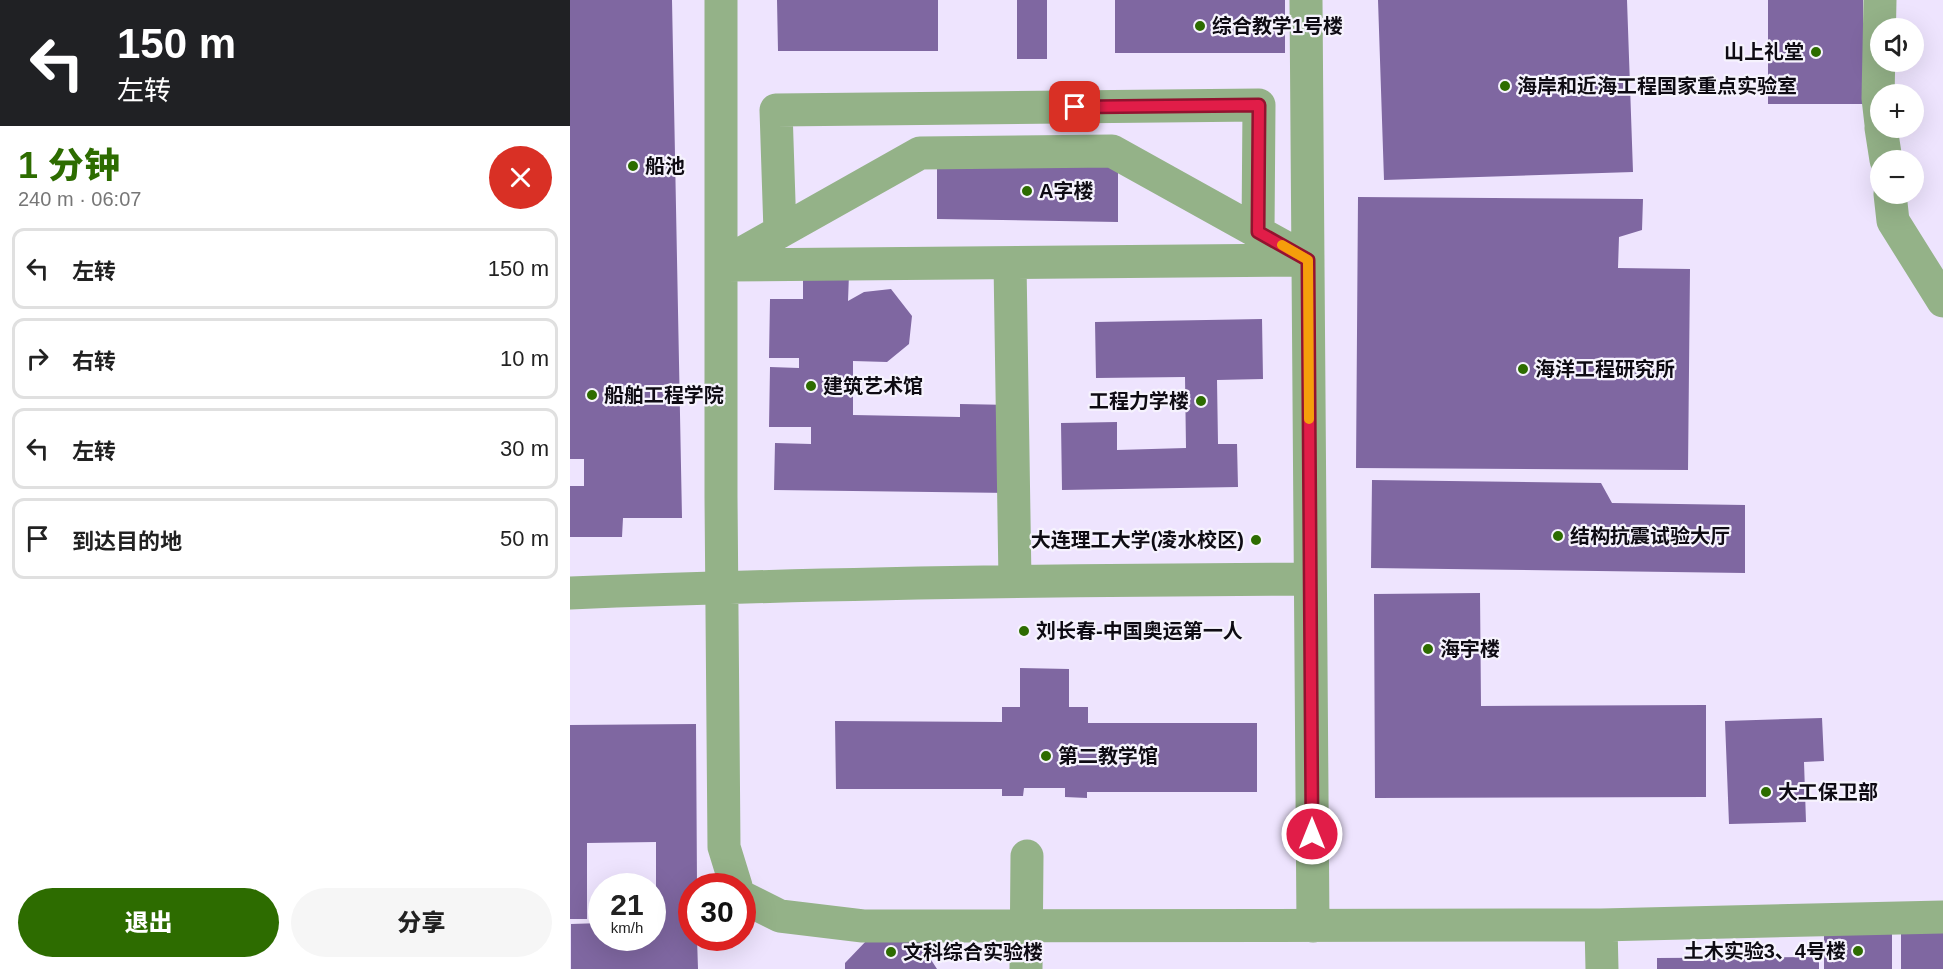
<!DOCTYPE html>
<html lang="zh">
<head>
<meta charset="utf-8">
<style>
  :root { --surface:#fff; --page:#f6f6f6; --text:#222; --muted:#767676; --line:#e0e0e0; --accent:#2d6c00 }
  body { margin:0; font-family:Arial,"Noto Sans SC",sans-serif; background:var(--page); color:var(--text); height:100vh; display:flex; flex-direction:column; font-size:22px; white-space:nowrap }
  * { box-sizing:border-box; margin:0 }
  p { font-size:20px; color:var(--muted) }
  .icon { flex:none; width:33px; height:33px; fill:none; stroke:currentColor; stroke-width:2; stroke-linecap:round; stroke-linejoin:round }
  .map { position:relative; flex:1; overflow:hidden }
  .details { display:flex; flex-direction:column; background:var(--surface); width:570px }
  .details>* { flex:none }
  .banner { background:#202124; color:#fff; overflow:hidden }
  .buttons { position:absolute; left:1300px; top:18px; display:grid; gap:12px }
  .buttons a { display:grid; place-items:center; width:54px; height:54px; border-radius:50%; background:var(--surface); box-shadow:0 6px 24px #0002; font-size:30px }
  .speed { position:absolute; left:18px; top:873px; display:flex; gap:12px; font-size:30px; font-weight:700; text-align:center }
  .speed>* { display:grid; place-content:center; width:78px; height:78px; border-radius:50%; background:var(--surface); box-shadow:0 6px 24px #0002; line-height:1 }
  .speed small { font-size:15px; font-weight:400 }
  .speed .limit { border:9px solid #d22; background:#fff; color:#111 }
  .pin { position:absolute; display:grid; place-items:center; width:51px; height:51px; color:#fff; margin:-26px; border-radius:12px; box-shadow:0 3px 9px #0006 }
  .me { position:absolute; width:66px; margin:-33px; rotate:0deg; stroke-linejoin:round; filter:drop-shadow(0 0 4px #0008) }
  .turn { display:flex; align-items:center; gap:21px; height:126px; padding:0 18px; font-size:27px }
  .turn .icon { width:78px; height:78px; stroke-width:2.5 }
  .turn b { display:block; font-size:42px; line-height:51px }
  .round { display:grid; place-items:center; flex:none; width:63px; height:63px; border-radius:32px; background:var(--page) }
  .headline { display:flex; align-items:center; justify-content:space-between; height:102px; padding:0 18px }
  h1 { font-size:36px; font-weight:800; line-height:45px; color:var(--accent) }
  .action { display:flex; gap:12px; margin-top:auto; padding:12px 18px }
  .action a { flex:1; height:69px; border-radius:36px; background:var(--accent); color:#fff; font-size:24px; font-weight:800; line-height:69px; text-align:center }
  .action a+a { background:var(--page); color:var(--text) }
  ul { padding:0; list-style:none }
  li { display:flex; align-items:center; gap:18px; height:81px; margin:0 12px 9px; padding:0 6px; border:3px solid var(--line); border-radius:12px }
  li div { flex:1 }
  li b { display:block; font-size:22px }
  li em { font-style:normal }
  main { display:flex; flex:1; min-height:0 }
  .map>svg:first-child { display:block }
  .built { fill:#eee4fe; fill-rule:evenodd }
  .building { fill:#7f67a1 }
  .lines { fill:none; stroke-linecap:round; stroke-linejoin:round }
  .minor { stroke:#94b288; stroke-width:33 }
  .route-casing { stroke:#92132f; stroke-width:15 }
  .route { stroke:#e11d48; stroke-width:10 }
  .slow { stroke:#f59e0b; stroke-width:10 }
  .poi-dot { fill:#2d6c00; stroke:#f6f3fd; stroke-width:2 }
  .labels { text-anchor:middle; stroke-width:4.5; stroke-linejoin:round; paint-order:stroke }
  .poi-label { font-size:20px; font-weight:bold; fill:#0e0b13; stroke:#f6f3fd; text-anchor:start }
</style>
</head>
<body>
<main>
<section class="details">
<div class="banner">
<div class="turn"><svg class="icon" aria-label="left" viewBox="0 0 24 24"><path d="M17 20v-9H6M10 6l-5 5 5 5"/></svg><div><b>150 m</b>左转</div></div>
</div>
<div class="headline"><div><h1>1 分钟</h1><p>240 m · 06:07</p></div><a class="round" style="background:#d93025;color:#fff"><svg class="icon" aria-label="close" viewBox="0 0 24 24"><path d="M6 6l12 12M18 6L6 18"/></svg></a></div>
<ul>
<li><svg class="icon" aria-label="left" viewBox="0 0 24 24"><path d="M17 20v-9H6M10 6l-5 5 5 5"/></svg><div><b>左转</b></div><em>150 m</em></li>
<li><svg class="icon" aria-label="right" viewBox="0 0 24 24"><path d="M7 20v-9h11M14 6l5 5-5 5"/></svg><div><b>右转</b></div><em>10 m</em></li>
<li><svg class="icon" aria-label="left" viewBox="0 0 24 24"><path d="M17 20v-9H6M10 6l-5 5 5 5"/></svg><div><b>左转</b></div><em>30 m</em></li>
<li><svg class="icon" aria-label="arrive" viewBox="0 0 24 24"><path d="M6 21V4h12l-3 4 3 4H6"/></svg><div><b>到达目的地</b></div><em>50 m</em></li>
</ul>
<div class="action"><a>退出</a><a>分享</a></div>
</section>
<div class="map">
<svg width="1373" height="969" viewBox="0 0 1373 969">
  <rect width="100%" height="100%" fill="#f6f3fd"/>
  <path class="built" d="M0,0H1373V969H0ZM1311,28H1344V62H1311ZM1311,94H1344V128H1311ZM1311,160H1344V194H1311ZM32,886H82V938H32ZM122,886H172V938H122Z"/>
  <path class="building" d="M0,0H102L112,518H53L52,537H0V486H14V459H0Z
    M207,0H368V51H208Z
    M447,0H477V59H447Z
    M545,0H715V53H545Z
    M808,0H1057L1063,172L814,180Z
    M1198,0H1293V104H1198Z
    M367,160L548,163V222L367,219Z
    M788,197L1073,199L1072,230L1049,237L1048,268L1120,269L1118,470L786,468Z
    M233,273L279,274L278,301L294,292L321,289L342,316L339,344L317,362L283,361V415L390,417V404L442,405L441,493L204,490L205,443L241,444V427H199L200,367L229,368V358H199L200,299H233Z
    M692,319L693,379L647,380L648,444H667L668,487L492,490L491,423L547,422V450L616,448L615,377L526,378L525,322Z
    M802,480L1031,483L1042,503L1175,505V573L801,568Z
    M910,593L911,706L1136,705V797L805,798L804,594Z
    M450,668L499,669V707H518V723H687V792H517V798L495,797V788H454L453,796H432V789H266L265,721L432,722V707H450Z
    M1252,718L1254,761L1234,762L1236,822L1159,824L1155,721Z
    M126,724L127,886H122V938H127L128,969H1V924L32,923V938H82V923H86V842L17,843V919H0V725Z
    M1331,930H1373V969H1331Z
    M1254,932L1322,933V969H1254Z
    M299,938L349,941L367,969H275V963Z
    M1249,957V969H1087V958Z"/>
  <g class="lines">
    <path class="minor" d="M151,0V496L154,847L166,886
      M736,0L743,926
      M1310,0L1308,98L1311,124
      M1311,128L1316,160
      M1320,194L1323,221L1373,301
      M210,232L206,110L689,105L688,232
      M440,263L445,581
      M151,265L350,153L542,151L738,260
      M156,265L734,260
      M0,593C247,583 493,580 740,579
      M172,897L210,916L293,926L1031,925L1373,917
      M1031,925L1032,969
      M456,969L457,856"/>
  </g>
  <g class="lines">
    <defs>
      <path id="route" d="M505,107L689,105L688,232L738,260L742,834"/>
    </defs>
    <use href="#route" class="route-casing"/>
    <use href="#route" class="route"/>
    <path class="slow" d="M712,245L738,260L739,419"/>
  </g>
  <g class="poi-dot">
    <circle cx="630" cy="26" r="6"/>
    <circle cx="1246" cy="52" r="6"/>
    <circle cx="935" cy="86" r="6"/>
    <circle cx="63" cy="166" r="6"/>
    <circle cx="457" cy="191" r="6"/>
    <circle cx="953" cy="369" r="6"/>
    <circle cx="241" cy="386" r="6"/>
    <circle cx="22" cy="395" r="6"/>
    <circle cx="631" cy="401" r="6"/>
    <circle cx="988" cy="536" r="6"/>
    <circle cx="686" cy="540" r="6"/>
    <circle cx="454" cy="631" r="6"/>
    <circle cx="858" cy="649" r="6"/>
    <circle cx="476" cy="756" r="6"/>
    <circle cx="1196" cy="792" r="6"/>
    <circle cx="1288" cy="951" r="6"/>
    <circle cx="321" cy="952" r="6"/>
  </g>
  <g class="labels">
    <g class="poi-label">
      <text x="642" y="33">综合教学1号楼</text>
      <text x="1234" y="59" text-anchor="end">山上礼堂</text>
      <text x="947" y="93">海岸和近海工程国家重点实验室</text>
      <text x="75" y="173">船池</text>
      <text x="469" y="198">A字楼</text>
      <text x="965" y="376">海洋工程研究所</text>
      <text x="253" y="393">建筑艺术馆</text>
      <text x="34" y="402">船舶工程学院</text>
      <text x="619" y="408" text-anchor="end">工程力学楼</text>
      <text x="1000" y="543">结构抗震试验大厅</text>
      <text x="674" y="547" text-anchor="end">大连理工大学(凌水校区)</text>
      <text x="466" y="638">刘长春-中国奥运第一人</text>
      <text x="870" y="656">海宇楼</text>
      <text x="488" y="763">第二教学馆</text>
      <text x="1208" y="799">大工保卫部</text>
      <text x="1276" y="958" text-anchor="end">土木实验3、4号楼</text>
      <text x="333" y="959">文科综合实验楼</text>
    </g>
  </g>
</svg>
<div class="buttons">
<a><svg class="icon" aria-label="sound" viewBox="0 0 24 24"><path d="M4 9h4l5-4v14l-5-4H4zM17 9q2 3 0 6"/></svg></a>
<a>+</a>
<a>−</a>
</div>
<div class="speed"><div>21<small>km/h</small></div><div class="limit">30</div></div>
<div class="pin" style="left:505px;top:107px;background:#d93025"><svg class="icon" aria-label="arrive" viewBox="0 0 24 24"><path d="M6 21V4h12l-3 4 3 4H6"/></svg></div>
<svg class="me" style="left:742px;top:834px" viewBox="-20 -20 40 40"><circle r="17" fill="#e11d48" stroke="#fff" stroke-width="3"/><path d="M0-11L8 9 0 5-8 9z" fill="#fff"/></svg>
</div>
</main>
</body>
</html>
